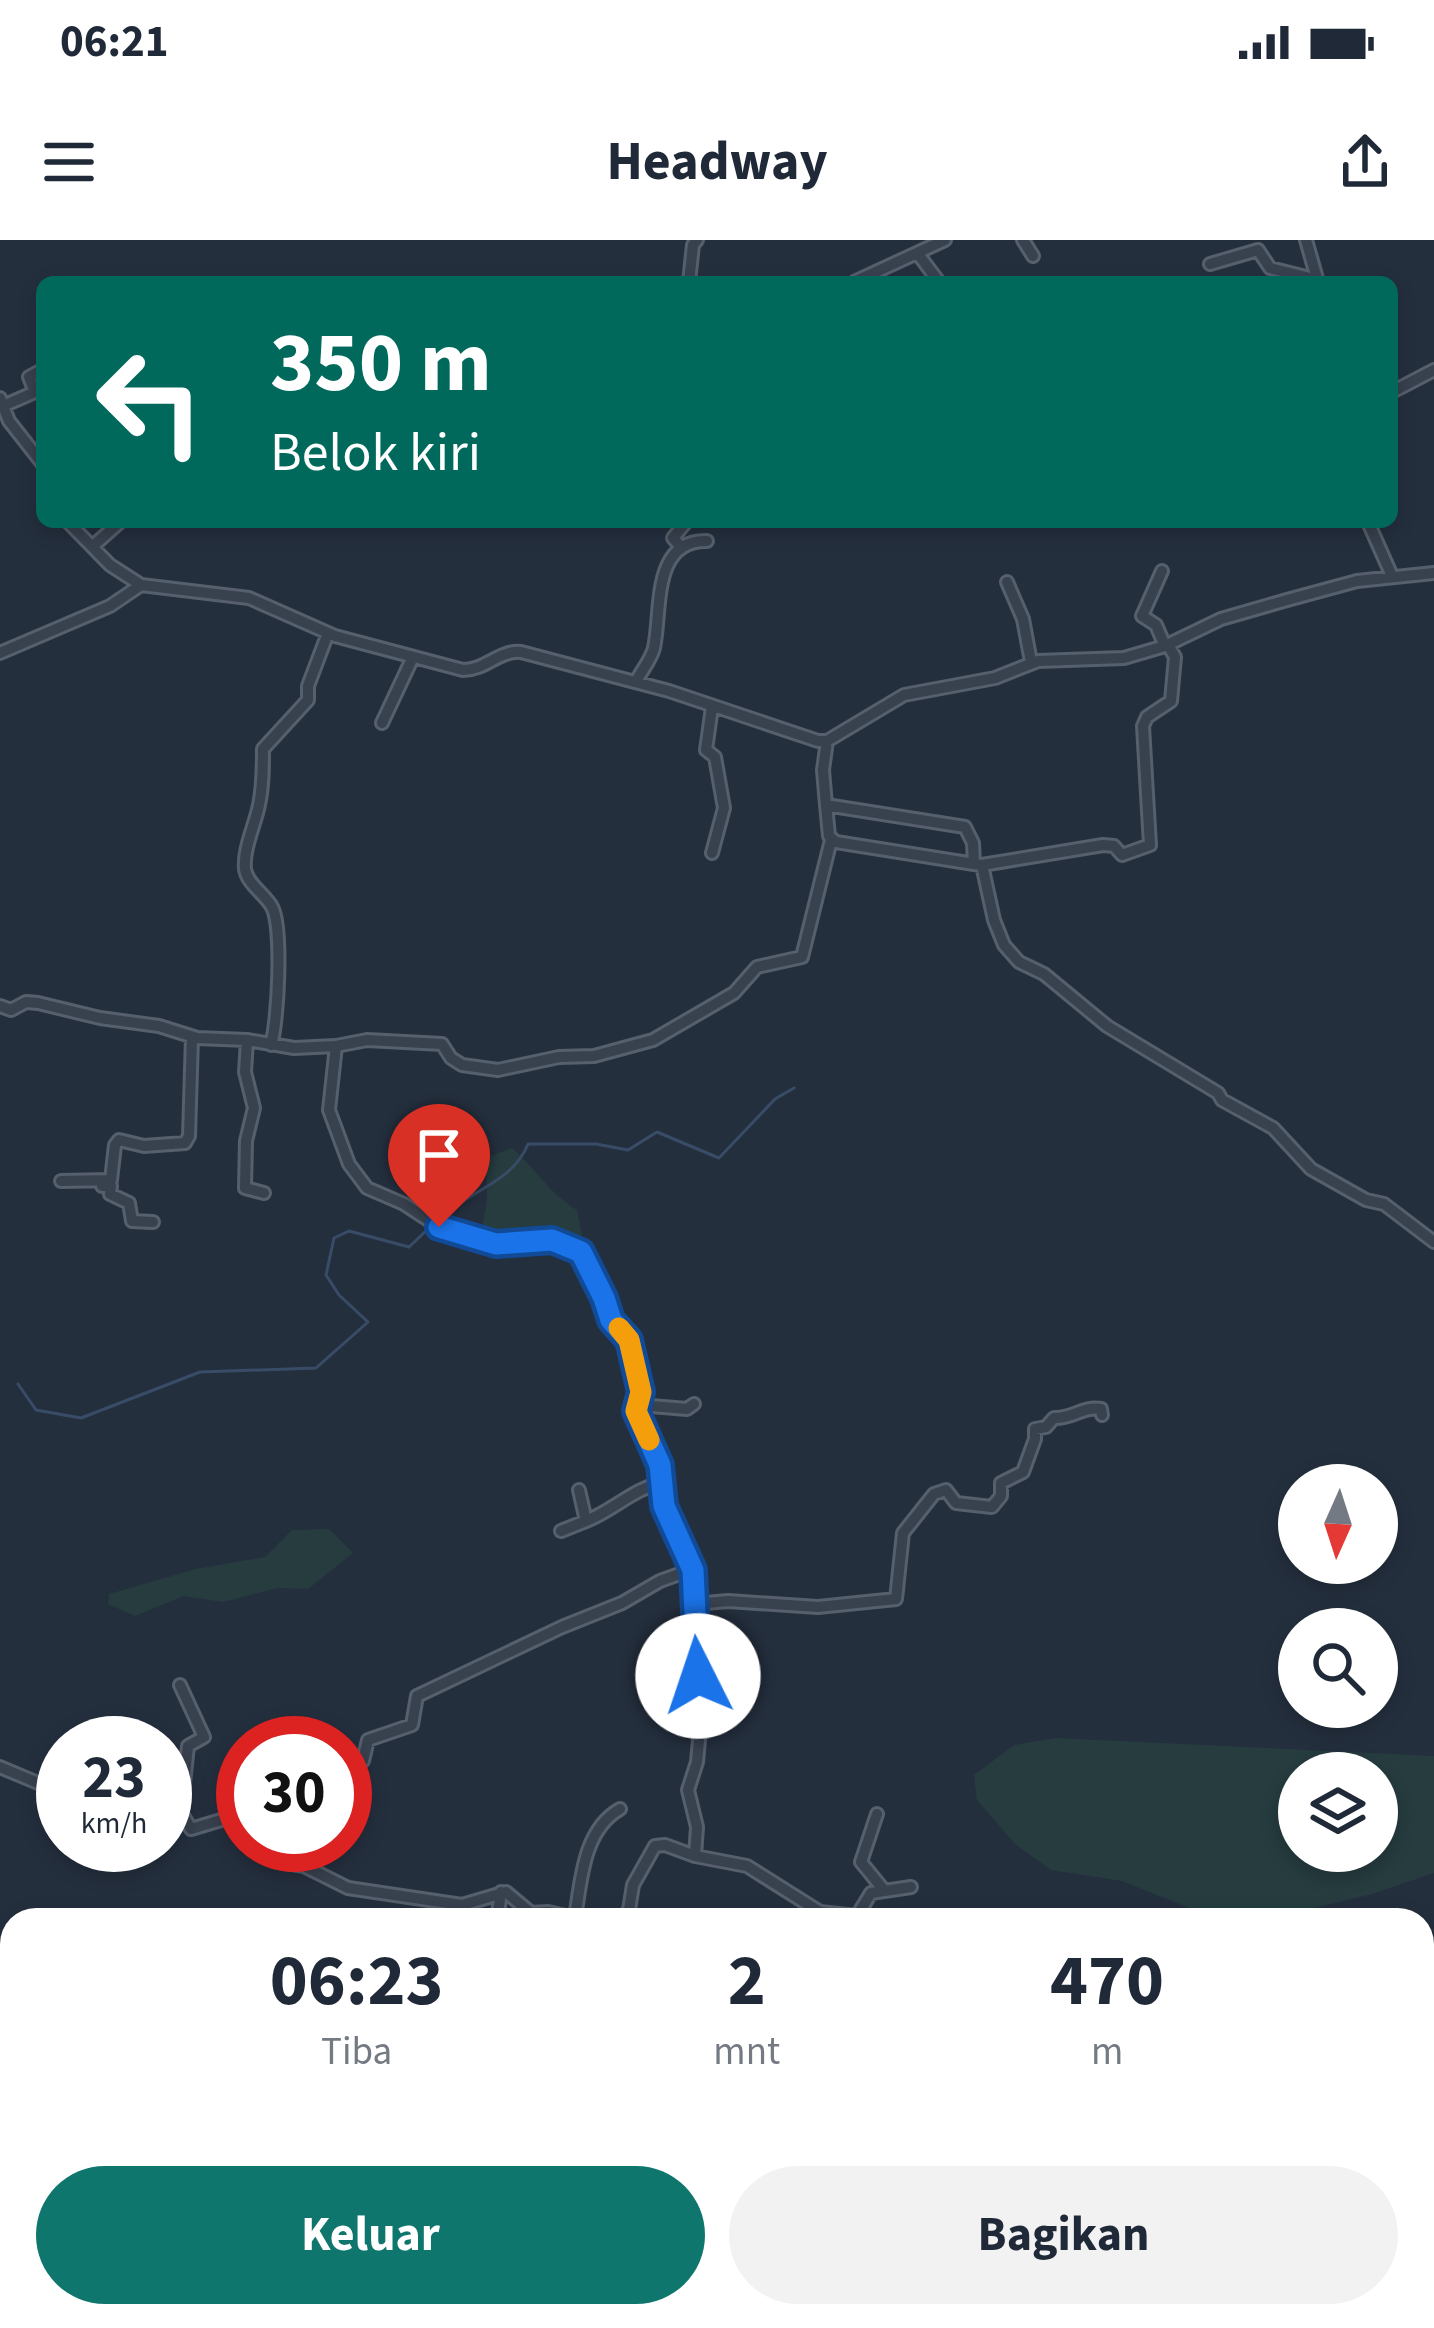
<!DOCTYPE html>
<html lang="id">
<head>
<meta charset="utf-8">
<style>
  :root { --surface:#fff; --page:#f2f2f3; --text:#1f2937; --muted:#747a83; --accent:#0f766e }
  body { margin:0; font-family:"Source Sans 3",sans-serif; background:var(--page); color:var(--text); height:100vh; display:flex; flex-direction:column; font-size:45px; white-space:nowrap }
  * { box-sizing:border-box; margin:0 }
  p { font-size:39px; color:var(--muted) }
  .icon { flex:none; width:66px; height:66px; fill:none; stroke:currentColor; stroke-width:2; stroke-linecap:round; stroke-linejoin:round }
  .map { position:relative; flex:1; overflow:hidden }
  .side { position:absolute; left:0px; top:1668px; width:1434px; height:420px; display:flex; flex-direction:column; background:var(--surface); border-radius:36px 36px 0 0; box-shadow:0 6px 18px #0003 }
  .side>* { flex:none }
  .banner { position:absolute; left:36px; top:36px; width:1362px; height:252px; border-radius:18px; box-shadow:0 6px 18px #0003; background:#00695c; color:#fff; overflow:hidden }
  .needle { width:78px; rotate:183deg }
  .buttons { position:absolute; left:1278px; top:1224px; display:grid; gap:24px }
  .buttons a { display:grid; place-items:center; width:120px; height:120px; border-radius:50%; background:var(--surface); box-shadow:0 6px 18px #0003; font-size:60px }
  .speed { position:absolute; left:36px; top:1476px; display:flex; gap:24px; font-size:60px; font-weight:700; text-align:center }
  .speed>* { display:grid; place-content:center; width:156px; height:156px; border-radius:50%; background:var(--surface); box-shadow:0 6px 18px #0003; line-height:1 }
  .speed small { font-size:30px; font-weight:400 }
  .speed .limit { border:18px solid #d22; background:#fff; color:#111 }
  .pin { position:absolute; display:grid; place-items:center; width:102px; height:102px; color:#fff; margin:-123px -51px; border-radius:50% 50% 50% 0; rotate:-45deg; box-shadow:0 0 12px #0007 }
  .pin .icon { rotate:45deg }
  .me { position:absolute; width:132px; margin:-66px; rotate:356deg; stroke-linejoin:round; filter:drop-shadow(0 0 9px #0008) }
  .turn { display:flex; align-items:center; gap:42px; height:252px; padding:0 36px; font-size:54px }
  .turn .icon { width:156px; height:156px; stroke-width:2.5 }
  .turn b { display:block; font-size:84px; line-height:102px }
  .eta { display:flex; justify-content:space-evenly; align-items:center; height:204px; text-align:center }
  .eta b { font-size:72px; font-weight:700; line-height:84px }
  .action { display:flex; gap:24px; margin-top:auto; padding:24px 36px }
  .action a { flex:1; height:138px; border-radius:72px; background:var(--accent); color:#fff; font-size:48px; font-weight:700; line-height:138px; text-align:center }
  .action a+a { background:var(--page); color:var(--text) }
  .status { display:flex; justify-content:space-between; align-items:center; height:84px; padding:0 60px; background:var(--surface); direction:ltr }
  .status svg { height:33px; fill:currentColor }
  header { display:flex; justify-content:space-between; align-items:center; height:156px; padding:0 36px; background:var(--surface); font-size:54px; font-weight:700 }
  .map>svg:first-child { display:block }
  .green { fill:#263c3f; fill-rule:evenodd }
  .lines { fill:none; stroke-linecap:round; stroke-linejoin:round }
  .stream { stroke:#394c67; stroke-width:3 }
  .street-casing { stroke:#565f6c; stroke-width:16 }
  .street { stroke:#38414e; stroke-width:10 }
  .route-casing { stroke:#114b97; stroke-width:30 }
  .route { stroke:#1a73e8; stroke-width:21 }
  .slow { stroke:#f59e0b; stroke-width:21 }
</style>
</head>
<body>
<div class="status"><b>06:21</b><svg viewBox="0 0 49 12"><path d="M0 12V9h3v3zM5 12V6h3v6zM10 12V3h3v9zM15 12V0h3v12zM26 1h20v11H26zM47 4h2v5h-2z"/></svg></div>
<header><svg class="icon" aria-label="menu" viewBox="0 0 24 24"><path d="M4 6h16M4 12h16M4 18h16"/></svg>Headway<svg class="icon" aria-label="share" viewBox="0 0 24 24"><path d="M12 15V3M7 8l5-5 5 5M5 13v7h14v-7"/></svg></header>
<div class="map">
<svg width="1434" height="2088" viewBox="0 0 1434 2088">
  <rect width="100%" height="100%" fill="#242f3e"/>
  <path class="green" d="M512,908C535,928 550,954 577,970L582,995L508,996L479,1002L487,962L486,918Z
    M329,1289L353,1313L308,1349L277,1348L223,1362L184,1356L135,1376L108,1364L109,1354L196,1329L265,1317L292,1290Z
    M1055,1498L1434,1516V1633L1372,1654L1269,1679L1207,1675L1122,1641L1051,1630L1016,1605L977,1560L974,1535L1014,1505ZM1299,1533H1377V1611H1299Z"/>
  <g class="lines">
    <path class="stream" d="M436,981C467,951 512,944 528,904H596L628,910L657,892L719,918L775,859L794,848
      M18,1144L36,1170L81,1178L200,1132L316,1128L368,1082L339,1055L326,1035L334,998L349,991L409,1007L429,988"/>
    <defs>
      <path id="street" d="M1023,0L1033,16
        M1306,0L1318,42
        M918,14L939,42
        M1210,24L1258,10L1270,28L1318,40
        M689,42L693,5L697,0
        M854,42L945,0
        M1392,152L1434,130
        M0,158L9,181L42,223
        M3,166L35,152L29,137L42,130
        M68,282L110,325L141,345L249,358L335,396L463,430C486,430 499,410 521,412L669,451L818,501H827L904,455L995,438L1038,421L1124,418L1165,406L1221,379L1287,360L1357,341L1434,333
        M1368,282L1392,336
        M93,306L120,282
        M681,307L673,298L686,282
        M1162,331L1142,376L1156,385L1165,406
        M1007,342L1023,379L1031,422
        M0,413L110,366L141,345
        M636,442C641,431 651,420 654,408C662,371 651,300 707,301
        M382,483L413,417
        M827,501L823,530L826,565L965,587L973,603L974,624L982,625L994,680L1004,705L1019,722L1044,734L1107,786L1218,853L1222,860L1273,888L1311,929L1366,960L1384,964L1434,1002
        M826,565L829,596L836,602L974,624
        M712,613L724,568L715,517L706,510L712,467
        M982,625L1103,605L1114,606L1122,615L1150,605L1143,486L1147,477L1171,461L1175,417L1168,405
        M0,766L11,770L26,762L38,763L100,778L159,786L197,798L247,800
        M271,805C278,783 283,687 272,667C265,654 247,644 245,629C243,609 255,585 259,565C263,547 263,528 263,509L308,460V446L328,393
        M336,806L367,800L442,804L451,818L462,825L498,830L559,817L594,816L653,800L734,753L757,727L802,717L831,600
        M61,941L111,940L115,905L119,900L144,906L185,903L189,896L192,797
        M102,946H111L110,954L129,963L132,981L153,982
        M264,953L245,948L246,901L254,868L245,832L247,800L294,808L336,806L329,870L349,924L367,948L404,964L439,987L479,1002L510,1004L552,1000L579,1010L605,1058L611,1080L629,1100L641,1152L636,1171L660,1225L664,1266L696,1338L694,1383L701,1479L697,1522L688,1550L697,1587L695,1616L665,1605L655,1606L633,1645L629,1670L620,1680
        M639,1165L687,1169L694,1164
        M579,1250L586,1281C613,1271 635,1247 663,1243
        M561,1291L586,1281
        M695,1364L728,1361L818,1367L896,1359L903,1293L934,1254L946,1250L956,1263L992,1267L1001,1256V1243L1023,1232L1035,1199V1189L1046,1187L1054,1178C1072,1179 1083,1166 1101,1169L1102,1175
        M180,1445L204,1497L188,1506L181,1572
        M0,1527L45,1546L56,1557L57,1570L63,1577
        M345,1535L363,1521L368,1500L412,1485L417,1456L562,1387L622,1363L660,1341L693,1329
        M165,1574L181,1572L191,1589L228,1578L243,1579
        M877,1574L861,1622L883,1649
        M264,1605L274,1621L304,1626L348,1648L462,1665L506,1652L531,1673L548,1672L584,1680
        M695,1616L747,1626L820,1672
        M575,1678C581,1641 583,1590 620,1569
        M497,1680L501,1652
        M818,1680L820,1672L857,1676L871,1653L911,1647
        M0,1968V1976
        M0,2036L12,2039
        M31,2088L35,2076
        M699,2088L706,2076"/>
    </defs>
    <use href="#street" class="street-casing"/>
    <use href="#street" class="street"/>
  </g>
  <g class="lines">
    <defs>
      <path id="route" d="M439,987L496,1004L552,1000L581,1012L604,1058L611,1080L629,1100L641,1152L636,1171L660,1225L664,1266L693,1330L698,1436"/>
    </defs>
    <use href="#route" class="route-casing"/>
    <use href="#route" class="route"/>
    <path class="slow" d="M619,1088L629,1100L641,1152L636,1171L649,1200"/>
  </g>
</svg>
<div class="buttons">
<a><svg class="needle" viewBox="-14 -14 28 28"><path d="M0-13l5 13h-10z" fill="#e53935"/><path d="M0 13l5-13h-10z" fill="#747a83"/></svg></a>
<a><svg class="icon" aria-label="search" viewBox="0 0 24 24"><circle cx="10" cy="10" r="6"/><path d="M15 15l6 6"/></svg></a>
<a><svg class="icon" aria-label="layers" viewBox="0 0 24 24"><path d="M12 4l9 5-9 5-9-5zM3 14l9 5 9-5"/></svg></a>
</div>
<div class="speed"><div>23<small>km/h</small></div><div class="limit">30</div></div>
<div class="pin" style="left:439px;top:987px;background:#d93025"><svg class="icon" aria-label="arrive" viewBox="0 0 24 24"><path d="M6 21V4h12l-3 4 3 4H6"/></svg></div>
<svg class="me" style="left:698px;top:1436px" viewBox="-20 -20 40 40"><circle r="19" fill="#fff"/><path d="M0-13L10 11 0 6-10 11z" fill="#1a73e8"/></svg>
<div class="banner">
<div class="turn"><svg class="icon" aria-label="left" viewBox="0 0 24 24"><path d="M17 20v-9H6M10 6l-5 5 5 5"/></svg><div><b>350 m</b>Belok kiri</div></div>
</div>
<section class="side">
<div class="eta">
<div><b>06:23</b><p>Tiba</p></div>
<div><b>2</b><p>mnt</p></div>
<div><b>470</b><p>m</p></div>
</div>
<div class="action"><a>Keluar</a><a>Bagikan</a></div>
</section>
</div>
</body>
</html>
